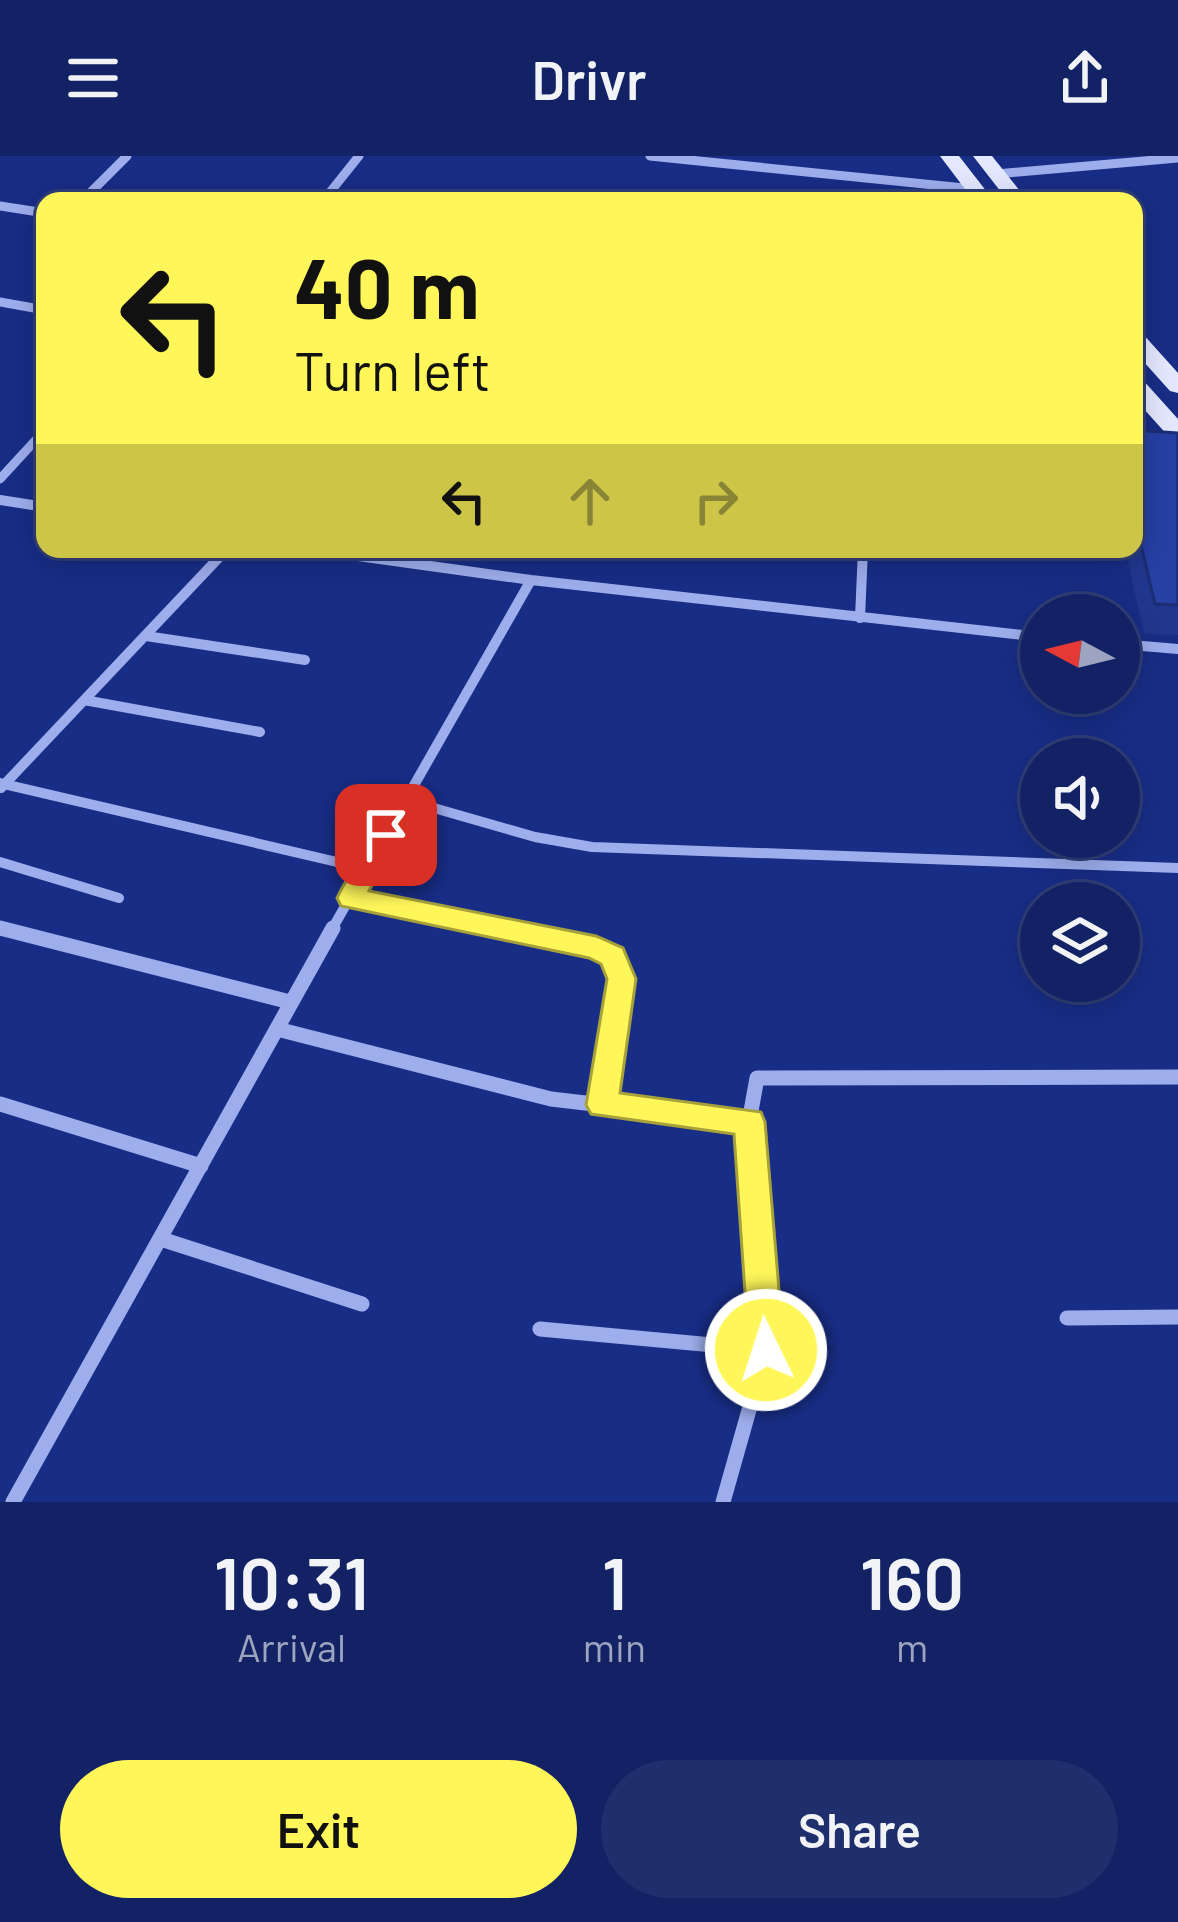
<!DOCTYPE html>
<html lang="en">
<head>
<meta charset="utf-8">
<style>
  :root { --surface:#122264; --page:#1f2f6d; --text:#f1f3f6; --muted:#9ca4bf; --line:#313f78; --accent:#fff75a }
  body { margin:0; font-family:Barlow,sans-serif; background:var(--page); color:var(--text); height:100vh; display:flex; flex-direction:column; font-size:45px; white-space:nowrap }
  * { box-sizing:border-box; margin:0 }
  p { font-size:39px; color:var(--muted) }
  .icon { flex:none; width:66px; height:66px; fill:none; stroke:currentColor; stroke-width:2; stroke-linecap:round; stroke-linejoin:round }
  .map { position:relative; height:1346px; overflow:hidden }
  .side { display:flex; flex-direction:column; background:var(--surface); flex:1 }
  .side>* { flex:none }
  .guide { position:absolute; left:36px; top:36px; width:1107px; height:366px; border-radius:24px; box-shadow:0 6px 30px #0003,0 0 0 3px var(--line); background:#fff75a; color:#111; overflow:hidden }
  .needle { width:78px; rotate:277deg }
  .tools { position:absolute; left:1020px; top:438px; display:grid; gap:24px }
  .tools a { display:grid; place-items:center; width:120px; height:120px; border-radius:50%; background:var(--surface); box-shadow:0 6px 30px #0003,0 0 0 3px var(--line); font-size:60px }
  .pin { position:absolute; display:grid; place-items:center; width:102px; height:102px; color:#fff; margin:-51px; border-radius:24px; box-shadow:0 6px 18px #0006 }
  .me { position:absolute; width:132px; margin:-66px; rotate:356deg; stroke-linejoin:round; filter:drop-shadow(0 0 9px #0008) }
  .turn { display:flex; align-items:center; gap:42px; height:252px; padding:0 60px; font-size:54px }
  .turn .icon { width:156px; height:156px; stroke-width:2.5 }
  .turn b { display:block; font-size:84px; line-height:102px }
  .lanes { display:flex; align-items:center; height:114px; padding:0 60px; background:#0003; justify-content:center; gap:60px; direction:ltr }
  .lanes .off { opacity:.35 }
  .eta { display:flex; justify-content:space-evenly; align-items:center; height:204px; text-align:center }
  .eta b { font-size:72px; font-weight:600; line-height:84px }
  .action { display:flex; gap:24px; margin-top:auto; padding:24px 60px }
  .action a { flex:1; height:138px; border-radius:72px; background:var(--accent); color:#111; font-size:48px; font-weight:600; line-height:138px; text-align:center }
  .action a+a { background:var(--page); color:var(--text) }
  header { display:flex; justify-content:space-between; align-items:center; height:156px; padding:0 60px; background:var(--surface); font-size:54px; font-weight:600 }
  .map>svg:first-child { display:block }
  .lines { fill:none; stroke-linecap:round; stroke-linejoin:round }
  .street-far2 { stroke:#9eaeed; stroke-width:9 }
  .street-far1 { stroke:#9eaeed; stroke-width:10 }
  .street { stroke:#9eaeed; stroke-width:15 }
  .primary { fill:#e4e8ff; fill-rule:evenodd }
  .wall { fill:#21378d }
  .building { fill:#2640a4; stroke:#1b2d73; stroke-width:3 }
  .route { fill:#fff75a; stroke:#a6a13a; stroke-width:3 }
</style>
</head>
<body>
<header><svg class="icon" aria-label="menu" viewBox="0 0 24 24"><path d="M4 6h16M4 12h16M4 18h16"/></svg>Drivr<svg class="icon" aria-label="share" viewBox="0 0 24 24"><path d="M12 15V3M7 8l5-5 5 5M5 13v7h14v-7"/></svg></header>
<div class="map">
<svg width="1178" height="1346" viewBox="0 0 1178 1346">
  <rect width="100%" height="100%" fill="#182d86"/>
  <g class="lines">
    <path class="street-far2" d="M650,0L974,33
      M996,18L1178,2
      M82,45L127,0
      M323,45L359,0
      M0,50L45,57
      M0,146L45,154
      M0,323L45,274"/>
    <path class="street-far1" d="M0,344L45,351
      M308,393L531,424L1041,481
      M860,462L863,393
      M146,480L305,504
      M1119,488L1178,493
      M84,544L260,576
      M0,627L367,713
      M1,632L227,393
      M406,644L535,681L592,691L1178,712
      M0,706L119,742
      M351,742L514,775
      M0,772L10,775
      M331,775L531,424"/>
    <path class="street" d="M0,772L290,846
      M499,772C530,778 570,780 599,793C639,811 608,912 602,949
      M277,873L551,943L749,966L757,922L1178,921
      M0,948L201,1010
      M161,1083L362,1148
      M1067,1162L1178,1161
      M540,1173L766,1194
      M13,1346L333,772
      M723,1346L766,1194L749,966"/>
    <path class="primary" d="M940,0H959L994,45H974Z
      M973,0H992L1028,45H1008Z
      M1134,176L1142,177L1178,217V237L1170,235L1134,195Z
      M1134,221L1142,223L1178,263V284L1170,282L1134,242Z"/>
  </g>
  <path class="wall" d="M1134,274L1178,277V479L1144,478L1125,393H1134Z"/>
  <path class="building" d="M1134,274L1178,277V449L1155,448L1134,360Z"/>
  <path class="route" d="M386,668L400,679L369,735L596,780L623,792L636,823L620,937L761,956L765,966L784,1194L779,1206L766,1211L754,1206L749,1194L734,978L591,958L586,949L607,823L601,808L589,802L341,750L337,742L341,734L377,671Z"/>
</svg>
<div class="tools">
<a><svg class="needle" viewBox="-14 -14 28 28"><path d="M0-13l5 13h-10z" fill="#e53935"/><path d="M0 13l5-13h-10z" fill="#9ca4bf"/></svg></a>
<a><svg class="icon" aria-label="sound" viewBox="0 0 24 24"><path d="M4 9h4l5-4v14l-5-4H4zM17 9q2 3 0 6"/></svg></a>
<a><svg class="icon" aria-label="layers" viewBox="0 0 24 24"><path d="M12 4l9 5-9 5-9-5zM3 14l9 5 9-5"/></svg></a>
</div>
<div class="pin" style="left:386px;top:679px;background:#d93025"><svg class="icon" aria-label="arrive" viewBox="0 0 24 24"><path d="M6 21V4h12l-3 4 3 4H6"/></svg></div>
<svg class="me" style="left:766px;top:1194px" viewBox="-20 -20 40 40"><circle r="17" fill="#fff75a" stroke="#fff" stroke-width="3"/><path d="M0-11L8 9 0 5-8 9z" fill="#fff"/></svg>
<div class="guide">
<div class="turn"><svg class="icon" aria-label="left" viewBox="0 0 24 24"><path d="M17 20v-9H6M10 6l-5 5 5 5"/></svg><div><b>40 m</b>Turn left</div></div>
<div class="lanes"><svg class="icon" aria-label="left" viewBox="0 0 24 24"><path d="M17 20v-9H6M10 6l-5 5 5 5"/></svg><svg class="icon off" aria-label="ahead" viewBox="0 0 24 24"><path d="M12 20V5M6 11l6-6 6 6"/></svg><svg class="icon off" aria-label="right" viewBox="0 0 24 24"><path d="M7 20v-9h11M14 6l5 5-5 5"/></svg></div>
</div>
</div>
<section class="side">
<div class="eta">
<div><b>10:31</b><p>Arrival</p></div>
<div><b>1</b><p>min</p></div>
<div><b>160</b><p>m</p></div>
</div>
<div class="action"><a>Exit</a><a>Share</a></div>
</section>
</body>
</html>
